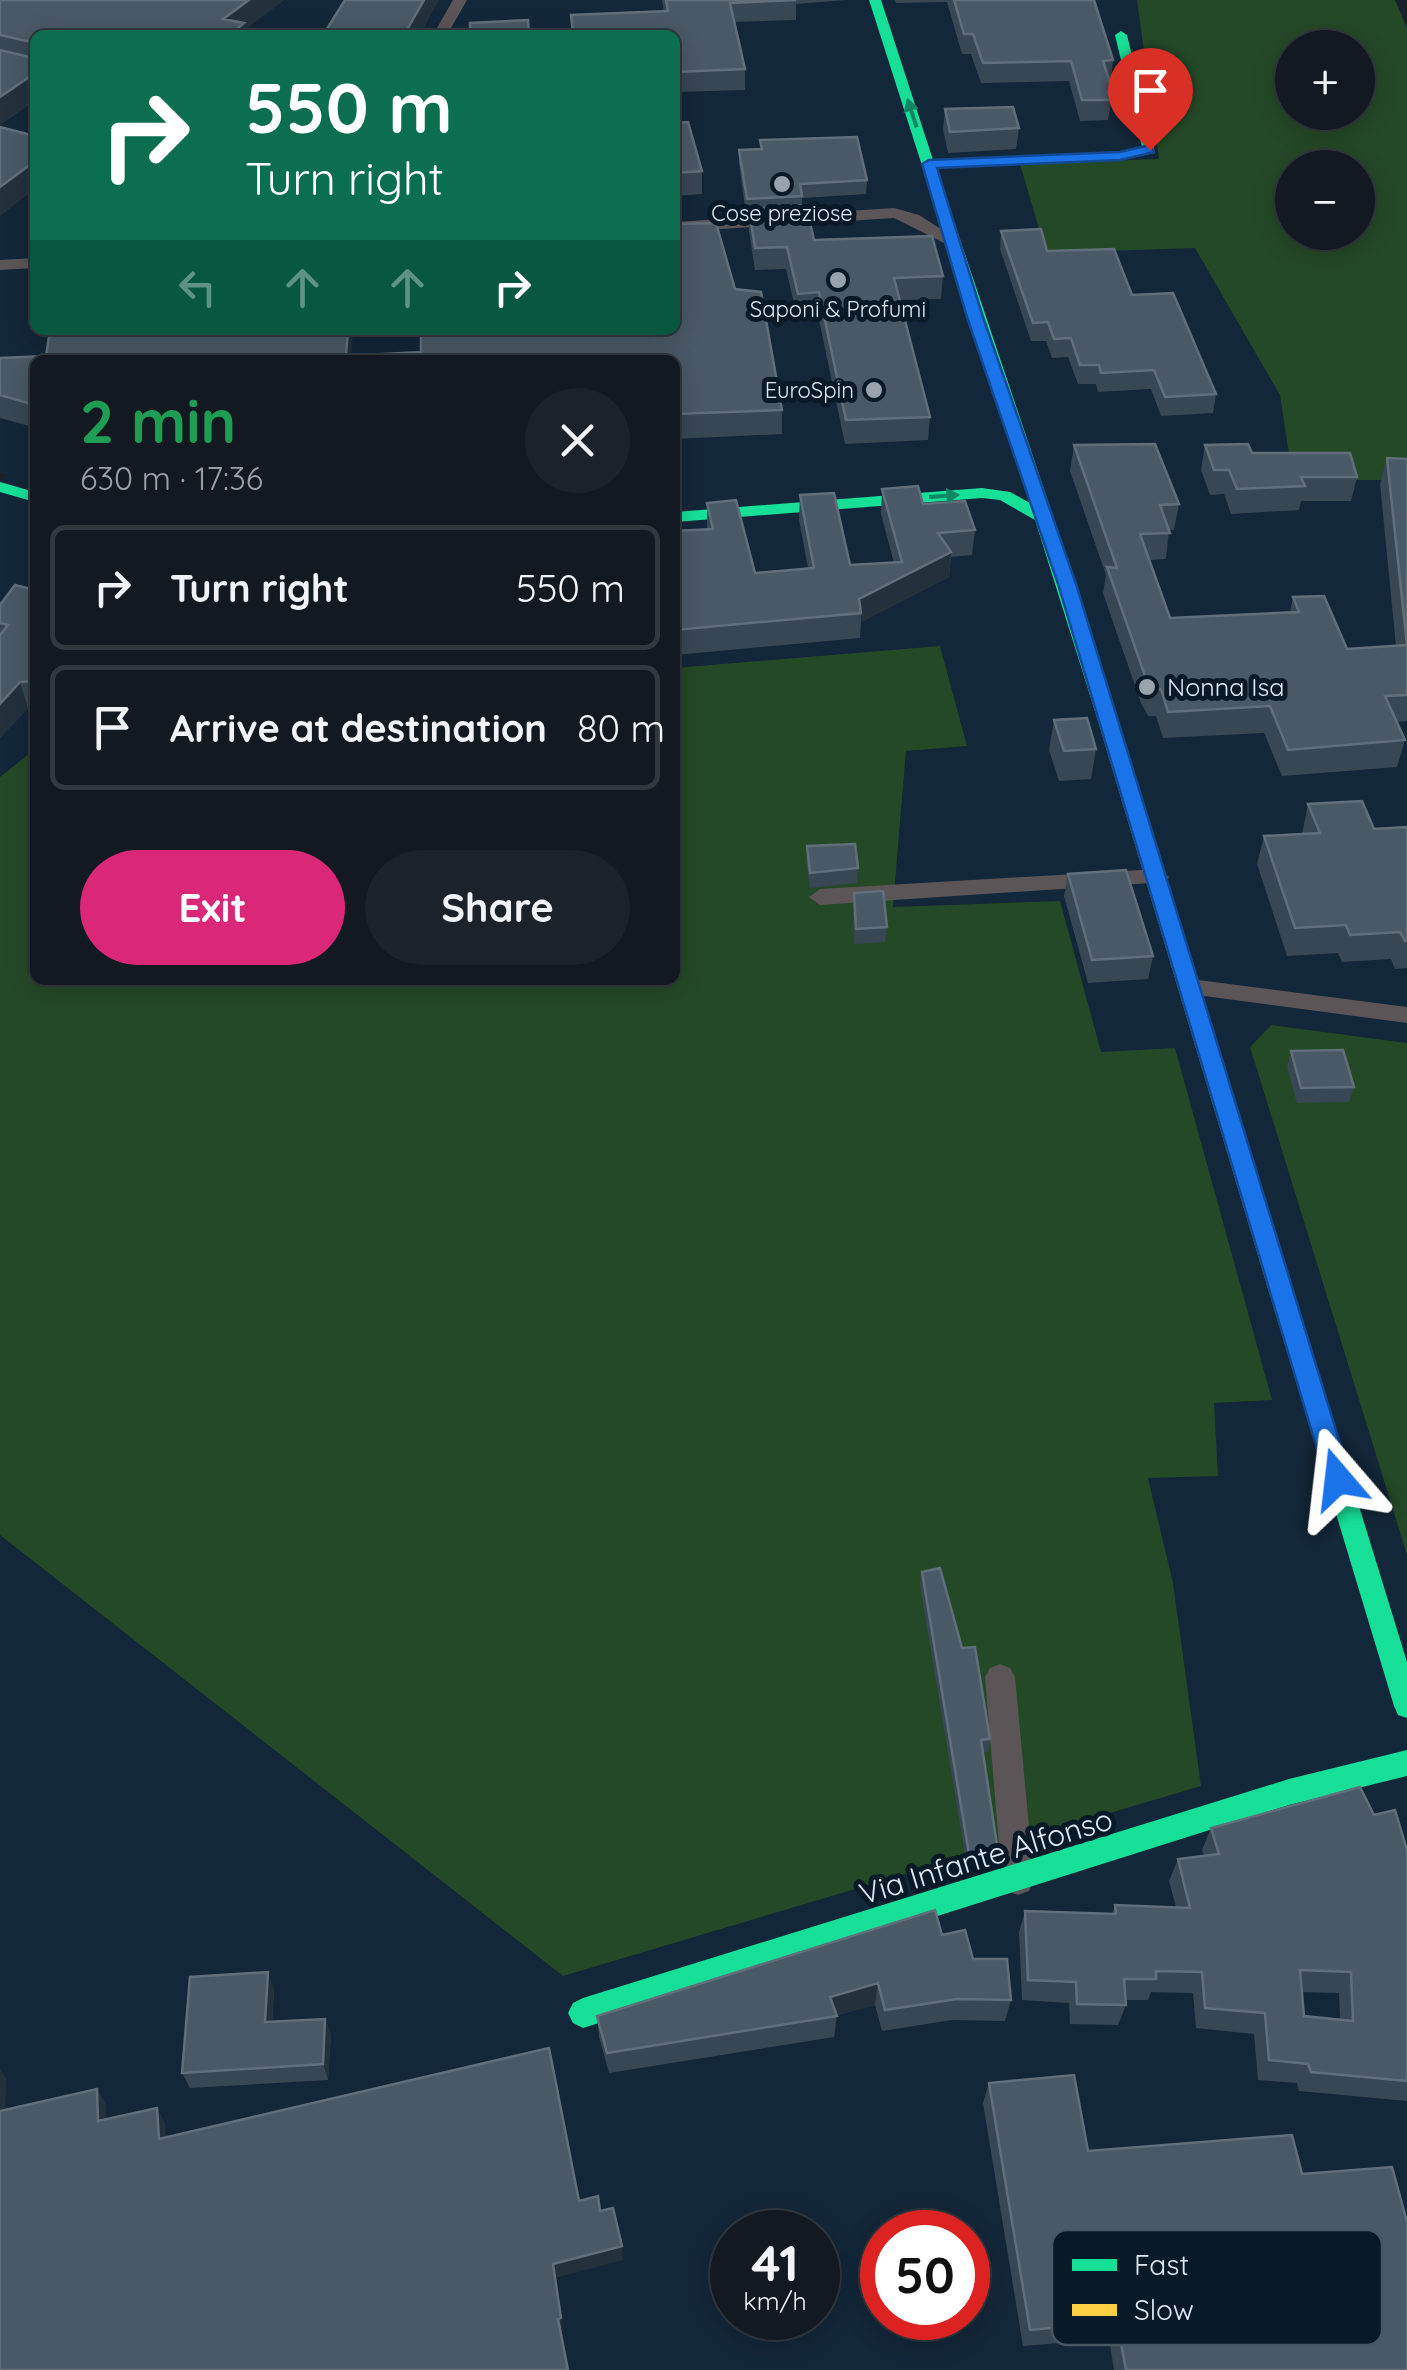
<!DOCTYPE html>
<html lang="en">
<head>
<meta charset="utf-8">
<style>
  :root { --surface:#121920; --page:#1b2229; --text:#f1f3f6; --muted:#9ca0a5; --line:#31383e; --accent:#db2777 }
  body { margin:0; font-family:Quicksand,sans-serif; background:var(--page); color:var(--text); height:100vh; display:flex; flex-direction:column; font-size:38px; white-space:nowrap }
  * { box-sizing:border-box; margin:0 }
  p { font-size:32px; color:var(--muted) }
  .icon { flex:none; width:55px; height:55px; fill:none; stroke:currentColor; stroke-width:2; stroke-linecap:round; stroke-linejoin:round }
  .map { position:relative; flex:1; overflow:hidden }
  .sheet { position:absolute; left:30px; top:355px; width:650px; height:630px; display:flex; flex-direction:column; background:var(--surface); border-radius:15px; box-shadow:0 5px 25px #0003,0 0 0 2px var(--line) }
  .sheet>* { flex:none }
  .top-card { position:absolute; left:30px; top:30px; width:650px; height:305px; border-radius:15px; box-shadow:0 5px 25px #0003,0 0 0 2px var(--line); background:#0b6e4f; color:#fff; overflow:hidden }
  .fabs { position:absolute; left:1275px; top:30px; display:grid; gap:20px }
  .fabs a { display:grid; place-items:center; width:100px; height:100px; border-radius:50%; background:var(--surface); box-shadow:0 5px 25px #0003,0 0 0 2px var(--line); font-size:50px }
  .speed { position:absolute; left:710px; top:2210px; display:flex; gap:20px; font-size:50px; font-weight:700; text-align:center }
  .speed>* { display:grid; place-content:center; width:130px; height:130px; border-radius:50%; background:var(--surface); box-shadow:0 5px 25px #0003,0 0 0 2px var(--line); line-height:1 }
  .speed small { font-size:25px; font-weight:400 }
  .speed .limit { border:15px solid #d22; background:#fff; color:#111 }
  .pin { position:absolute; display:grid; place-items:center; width:85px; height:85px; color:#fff; margin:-102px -42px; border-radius:50% 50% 50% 0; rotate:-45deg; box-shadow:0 0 10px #0007 }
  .pin .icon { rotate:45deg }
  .me { position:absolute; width:110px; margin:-55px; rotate:343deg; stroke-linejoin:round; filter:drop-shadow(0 0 8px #0008) }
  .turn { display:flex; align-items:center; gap:35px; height:210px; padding:0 50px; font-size:45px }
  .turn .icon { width:130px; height:130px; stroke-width:2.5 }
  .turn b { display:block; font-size:70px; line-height:85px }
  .lanes { display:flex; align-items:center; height:95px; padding:0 50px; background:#0003; justify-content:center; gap:50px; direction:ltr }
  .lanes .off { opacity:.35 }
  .round { display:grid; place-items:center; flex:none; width:105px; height:105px; border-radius:52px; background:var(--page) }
  .overview { display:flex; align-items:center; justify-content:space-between; height:170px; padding:0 50px }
  h1 { font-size:60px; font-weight:700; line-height:75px; color:#1e9e55 }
  .primary-button { display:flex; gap:20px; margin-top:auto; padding:20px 50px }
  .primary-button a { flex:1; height:115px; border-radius:60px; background:var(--accent); color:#fff; font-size:40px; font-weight:700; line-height:115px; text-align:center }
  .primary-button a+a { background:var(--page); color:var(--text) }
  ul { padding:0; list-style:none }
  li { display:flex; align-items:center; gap:30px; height:125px; margin:0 20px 15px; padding:0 30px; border:5px solid var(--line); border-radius:15px }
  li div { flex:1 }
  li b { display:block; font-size:38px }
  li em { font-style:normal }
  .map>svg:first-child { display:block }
  .built { fill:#122739; fill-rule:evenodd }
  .green { fill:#244927; fill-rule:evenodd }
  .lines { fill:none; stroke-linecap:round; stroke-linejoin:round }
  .street { fill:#5c5558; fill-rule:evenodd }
  .fast { fill:#16e098; fill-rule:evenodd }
  .slow { fill:#ffcf43; fill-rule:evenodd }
  .wall { fill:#384754; fill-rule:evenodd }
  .shaded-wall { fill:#23313c }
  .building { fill:#495965; stroke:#616f7b; stroke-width:2.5; fill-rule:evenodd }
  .oneway { fill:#108665 }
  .route { fill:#1a73e8; stroke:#114b97; stroke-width:2.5 }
  .poi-dot { fill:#99a3ad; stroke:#081927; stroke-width:4 }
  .labels { text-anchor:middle; stroke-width:10; stroke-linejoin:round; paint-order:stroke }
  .far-poi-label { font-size:22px; fill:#dee9f3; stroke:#081927 }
  .poi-label { font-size:25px; fill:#dee9f3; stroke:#081927; text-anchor:start }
  .near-street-label { font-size:30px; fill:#dee9f3; stroke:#081927 }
  .key { fill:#081927; stroke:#485764; stroke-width:2.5 }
  .key-label { font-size:28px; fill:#dee9f3 }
</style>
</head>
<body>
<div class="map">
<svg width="1407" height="2370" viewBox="0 0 1407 2370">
  <rect width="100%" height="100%" fill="#18212a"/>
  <path class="built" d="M13,0H1137L1159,159L1195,248L1281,395L1293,480H1407V1043L1271,1025L1250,1047L1407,1555V2370H0V1535L563,1976L1201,1786L1173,1583L1148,1477L1214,1403L1271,1400L1175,1048L1101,1053L1059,901L893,907L906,751L967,746L940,646L675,668V360H35V749L0,777V482L8,475L0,473V8ZM35,35H675V330H35ZM732,2232H818V2318H732ZM882,2232H968V2318H882Z"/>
  <path class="green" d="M1137,0H1395L1407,28V480H1293L1280,395L1195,248L1046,253L1020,164L1159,159ZM1292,48H1358V112H1292ZM1292,168H1358V232H1292Z
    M940,646L967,746L906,751L893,907L1060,901L1101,1052L1175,1048L1272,1400L1214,1403L1218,1476L1148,1478L1173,1583L1201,1786L563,1976L0,1535V777L35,749V980H675V668Z
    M1271,1025L1407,1043V1555L1250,1047Z"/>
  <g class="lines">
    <path class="street" d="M453,0H467L447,35H433Z
      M894,208L919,215L958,240L944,243L894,218L675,232V222Z
      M35,258V268L0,270V260Z
      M1158,869L1169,877L1166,882L820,905L809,897L820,889Z
      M1190,979L1407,1007V1023L1182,993L1178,987Z
      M1000,1664L1010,1668L1015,1677L1034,1880L1029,1891L1018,1895L1007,1891L1002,1880L985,1677L990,1668Z"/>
    <path class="fast" d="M869,0H881L933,160L1120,152L1142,147L1115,35L1121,31L1127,35L1155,153L1120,160L936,168L1054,519L1117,724L1115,728L1108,730L1099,724L1035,520L1000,500L982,498L675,522V512L982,488L1010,492L1030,503Z
      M0,482L35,492V502L0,492Z
      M1282,1286L1290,1288L1294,1295L1407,1662V1718L1398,1715L1394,1706L1270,1295L1274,1288Z
      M1407,1750V1776L1289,1805L583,2028L573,2023L568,2013L573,2003L583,1998L1289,1779Z"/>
    <path class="slow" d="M1108,718L1117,724L1294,1295L1290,1302H1274L1270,1295L1099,724Z"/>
  </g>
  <path class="wall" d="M2,0H284L245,29L35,35V100L0,125V1Z
    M662,0H846L796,4V20L734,22L745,69V90L675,92V35H571V15L664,11Z
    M895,0H1094L1113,60L1111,81H1109L1113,92L1108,120L1080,121L1069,81L981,83L971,54H962L947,2L896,3Z
    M945,109L1019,128L1016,149L948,153L943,129Z
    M675,123L702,171V194L675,196Z
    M760,140L867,180L866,194L802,198V205L814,240L943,276L941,299L900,300L930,417L928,440L845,444L818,315L797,317L786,269L755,270L749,231V213L746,214L739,164V150H760Z
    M1001,231L1047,251L1132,295L1216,394L1213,413L1161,416L1151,389L1098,392L1096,384H1078L1068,357L1052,358L1046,341H1031L1000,249Z
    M735,289L782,410V434L675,439V360H35V456L28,431L33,427L0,418V358L351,356L421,352Z
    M1074,445L1179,504L1174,530H1169L1166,559L1149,560L1170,618L1290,612L1293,597L1347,649L1396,646L1380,484L1387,458L1407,459V721L1397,722L1405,740L1397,767L1282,776L1264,733L1163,738L1156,716H1148L1141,703L1103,593L1106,575L1070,471Z
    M1205,445L1252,453L1357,477L1351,501H1301L1299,510L1231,514L1224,494L1210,495L1201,470Z
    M882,489L923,504L975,530L972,555L951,557L949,577L861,622L860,638L675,655V531L707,529V503L755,573L808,568L799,520L800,495L850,565L894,563L881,514Z
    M35,590V707L28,708L0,738V600L1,603Z
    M1054,720L1096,749L1091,779L1059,781L1049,750Z
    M1308,804L1374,829L1407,827V968L1395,969L1391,959L1342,962L1338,953L1287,956L1257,864L1264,836L1302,834Z
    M807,846L858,868L857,883L810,888L806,861Z
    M1068,874L1153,956L1148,979L1088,983L1064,896Z
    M854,893L887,927L885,942L854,944L853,908Z
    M1291,1051L1354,1087L1349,1102L1297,1103L1287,1067Z
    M922,1572L962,1648L990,1739L988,1752H983L994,1857L967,1866L920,1586Z
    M1374,1815L1407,1850V2101L1299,2091L1297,2083L1258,2080L1254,2034L1196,2028L1193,1993L1151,1992L1148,2000H1126V2005L1118,2025L1070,2024L1069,2003L1022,2000L1019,1932L1025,1911L1112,1914L1115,1905L1176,1907L1169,1881L1178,1859L1204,1855L1202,1850L1211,1828ZM1302,1992L1339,1993L1340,2020L1304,2016Z
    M942,1935L973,1959L1011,2000L1005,2021L952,2020L882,2031L875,2005L837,2015L834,2037L609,2073L599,2037L597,2016Z
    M274,1989L272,2022L325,2019L331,2035L328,2080L190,2088L182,2073Z
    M989,2083L1088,2151L1302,2174L1407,2370H1114L1109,2339L1023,2346L983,2103Z"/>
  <path class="shaded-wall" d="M249,0H284L245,29L246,35H226L223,19Z
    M424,0H439L420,35H404Z
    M35,73V100L0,125V97Z
    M35,161V189L0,216V187Z
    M348,330H353L351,360H347Z
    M951,552L949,577L861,622V613L859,599Z
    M20,682L28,708L0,738V704Z
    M997,1845L994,1857L967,1866L969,1854Z
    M268,1972L274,1989L271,2038L265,2022Z
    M878,1983L875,2005L833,2016L830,1997Z
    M325,2019L331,2035L328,2080L323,2064Z
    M0,2069L6,2078L5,2127L0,2120Z
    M97,2089L106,2104L107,2136L98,2121Z
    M157,2108L165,2123L167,2153L159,2139Z
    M622,2246L623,2260L555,2278L563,2331L560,2332L553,2264Z"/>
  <path class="building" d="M2,0H249L223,19L244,23L232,33L262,35H35V73L0,97V50L29,57L34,53L31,42L0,35V1Z
    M345,0H424L404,35H323Z
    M666,0H796L730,3L745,69L675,72V35H573L571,15L668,11Z
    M954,0H1094L1113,60L1103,61L1113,92H1108L1111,100H1082L1071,61L983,63L973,34H964Z
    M528,20L529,35H470V23Z
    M1013,107L1019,128L950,132L945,109Z
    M688,122L702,171L675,173V123Z
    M0,127L35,136V161L0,187Z
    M857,137L867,180L800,184L802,196L747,199L739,150L762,149L760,140Z
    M806,205L814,240L932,236L943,276L894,278L930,417L846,420L819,292L798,294L787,247L755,248L749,209Z
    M716,223L735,289L761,292L782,410L675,414V360H35V405L0,395V358L46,356L50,330H348L346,356L421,352V330H675V224Z
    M1041,229L1047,251L1114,249L1132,295L1173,293L1216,394L1165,397L1154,370L1101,373L1099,365H1080L1071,338L1054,339L1048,322L1033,323L1001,231Z
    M1155,444L1179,504L1160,505L1170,533L1140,534L1170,618L1299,612L1293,597L1324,596L1347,649L1407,645L1387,458L1407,459V695L1385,696L1405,740L1288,750L1270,706L1168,712L1161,689L1153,690L1145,676L1107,567L1117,568L1074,445Z
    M1248,444L1252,453H1350L1357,477H1301L1305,486L1237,489L1229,470H1214L1205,445Z
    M918,486L923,504L965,501L975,530L938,533L951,552L859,599L861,613L675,630V531L713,529L707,503L736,500L755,573L814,568L800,495L834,493L850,565L902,562L882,489Z
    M15,585L35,590V681L20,682L0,704V635L8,625L0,623V605Z
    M1087,718L1096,749L1064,751L1054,720Z
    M1362,801L1374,829L1407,827V941H1405L1400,932L1350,935L1346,925L1295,928L1264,836L1320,833L1308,804Z
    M855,844L858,868L810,873L807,846Z
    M1126,870L1153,956L1092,960L1068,874Z
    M883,891L887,927L856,929L854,893Z
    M1343,1050L1354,1087L1301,1088L1291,1051Z
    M940,1568L962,1648L975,1647L990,1739L981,1740L997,1845L969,1854L922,1572Z
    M1360,1787L1374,1815L1395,1810L1407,1850V2081L1311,2072L1308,2064L1269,2060L1265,2013L1205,2008L1202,1972L1156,1971V1979H1124L1126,2005L1077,2004L1076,1982L1028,1980L1025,1911L1116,1914L1115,1905L1190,1908L1178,1859L1219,1854L1211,1828ZM1300,1970L1351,1972L1353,2021L1304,2016Z
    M935,1910L942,1935L965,1930L973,1959H1007L1011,2000L957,1999L885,2010L878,1983L830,1997L837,2016L607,2053L597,2016Z
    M268,1972L265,2022L325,2019L323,2064L182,2073L190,1977Z
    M549,2048L579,2201L598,2196L600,2211L613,2208L622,2246L553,2264L561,2318L558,2319L568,2370H0V2111L97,2089L98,2121L157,2108L159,2139Z
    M1074,2075L1088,2151L1292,2135L1302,2174L1392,2167L1407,2222V2370H1126L1117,2322L1030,2330L989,2083Z"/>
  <defs><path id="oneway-solid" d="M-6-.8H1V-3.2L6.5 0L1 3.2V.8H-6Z" transform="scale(2.5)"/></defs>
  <g class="oneway">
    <use href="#oneway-solid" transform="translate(912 113) rotate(-108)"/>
    <use href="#oneway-solid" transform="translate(944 496) rotate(-4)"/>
  </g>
  <path class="route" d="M1150,145L1154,152L1120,160L937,168L983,317L1076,584L1351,1479L1338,1490L1326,1479L1058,584L967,317L922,164L929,160L1120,152Z"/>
  <g class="poi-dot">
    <circle cx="782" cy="184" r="10"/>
    <circle cx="838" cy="280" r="10"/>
    <circle cx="874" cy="390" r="10"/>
    <circle cx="1147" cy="687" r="10"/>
  </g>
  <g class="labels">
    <g class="far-poi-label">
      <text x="782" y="221">Cose preziose</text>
      <text x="838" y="317">Saponi &amp; Profumi</text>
      <text x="854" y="398" text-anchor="end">EuroSpin</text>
    </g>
    <g class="poi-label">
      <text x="1167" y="696">Nonna Isa</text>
    </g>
    <g class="near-street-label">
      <text transform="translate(986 1857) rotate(-17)" y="10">Via Infante Alfonso</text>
    </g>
  </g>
  <rect x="1052" y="2230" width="330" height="115" rx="15" class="key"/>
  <rect x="1072" y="2259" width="45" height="12" fill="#16e098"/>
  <rect x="1072" y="2304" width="45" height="12" fill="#ffcf43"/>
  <g class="key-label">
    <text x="1134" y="2275">Fast</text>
    <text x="1134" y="2320">Slow</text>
  </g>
</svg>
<div class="fabs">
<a>+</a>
<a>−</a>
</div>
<div class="speed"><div>41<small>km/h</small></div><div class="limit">50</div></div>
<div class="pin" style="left:1150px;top:150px;background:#d93025"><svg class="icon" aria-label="arrive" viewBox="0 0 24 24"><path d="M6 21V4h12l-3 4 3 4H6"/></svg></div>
<svg class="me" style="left:1338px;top:1479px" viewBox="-20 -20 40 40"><path d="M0-17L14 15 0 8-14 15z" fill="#1a73e8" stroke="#fff" stroke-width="4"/></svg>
<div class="top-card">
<div class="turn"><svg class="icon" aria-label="right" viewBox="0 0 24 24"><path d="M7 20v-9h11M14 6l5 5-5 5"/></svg><div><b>550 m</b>Turn right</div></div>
<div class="lanes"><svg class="icon off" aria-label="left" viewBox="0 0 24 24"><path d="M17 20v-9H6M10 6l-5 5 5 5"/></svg><svg class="icon off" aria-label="ahead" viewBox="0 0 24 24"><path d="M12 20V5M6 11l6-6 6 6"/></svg><svg class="icon off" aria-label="ahead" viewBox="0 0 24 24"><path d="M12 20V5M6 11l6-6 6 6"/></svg><svg class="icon" aria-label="right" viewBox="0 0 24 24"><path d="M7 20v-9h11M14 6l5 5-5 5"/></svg></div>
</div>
<section class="sheet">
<div class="overview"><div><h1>2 min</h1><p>630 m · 17:36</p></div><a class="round"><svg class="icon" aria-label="close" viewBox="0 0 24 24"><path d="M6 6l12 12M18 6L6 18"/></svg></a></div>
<ul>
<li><svg class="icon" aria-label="right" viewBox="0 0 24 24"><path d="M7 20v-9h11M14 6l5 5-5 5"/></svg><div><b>Turn right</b></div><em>550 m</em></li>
<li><svg class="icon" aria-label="arrive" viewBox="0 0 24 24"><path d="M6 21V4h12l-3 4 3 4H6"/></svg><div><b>Arrive at destination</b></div><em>80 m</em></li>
</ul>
<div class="primary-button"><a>Exit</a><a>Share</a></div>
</section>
</div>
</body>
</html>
